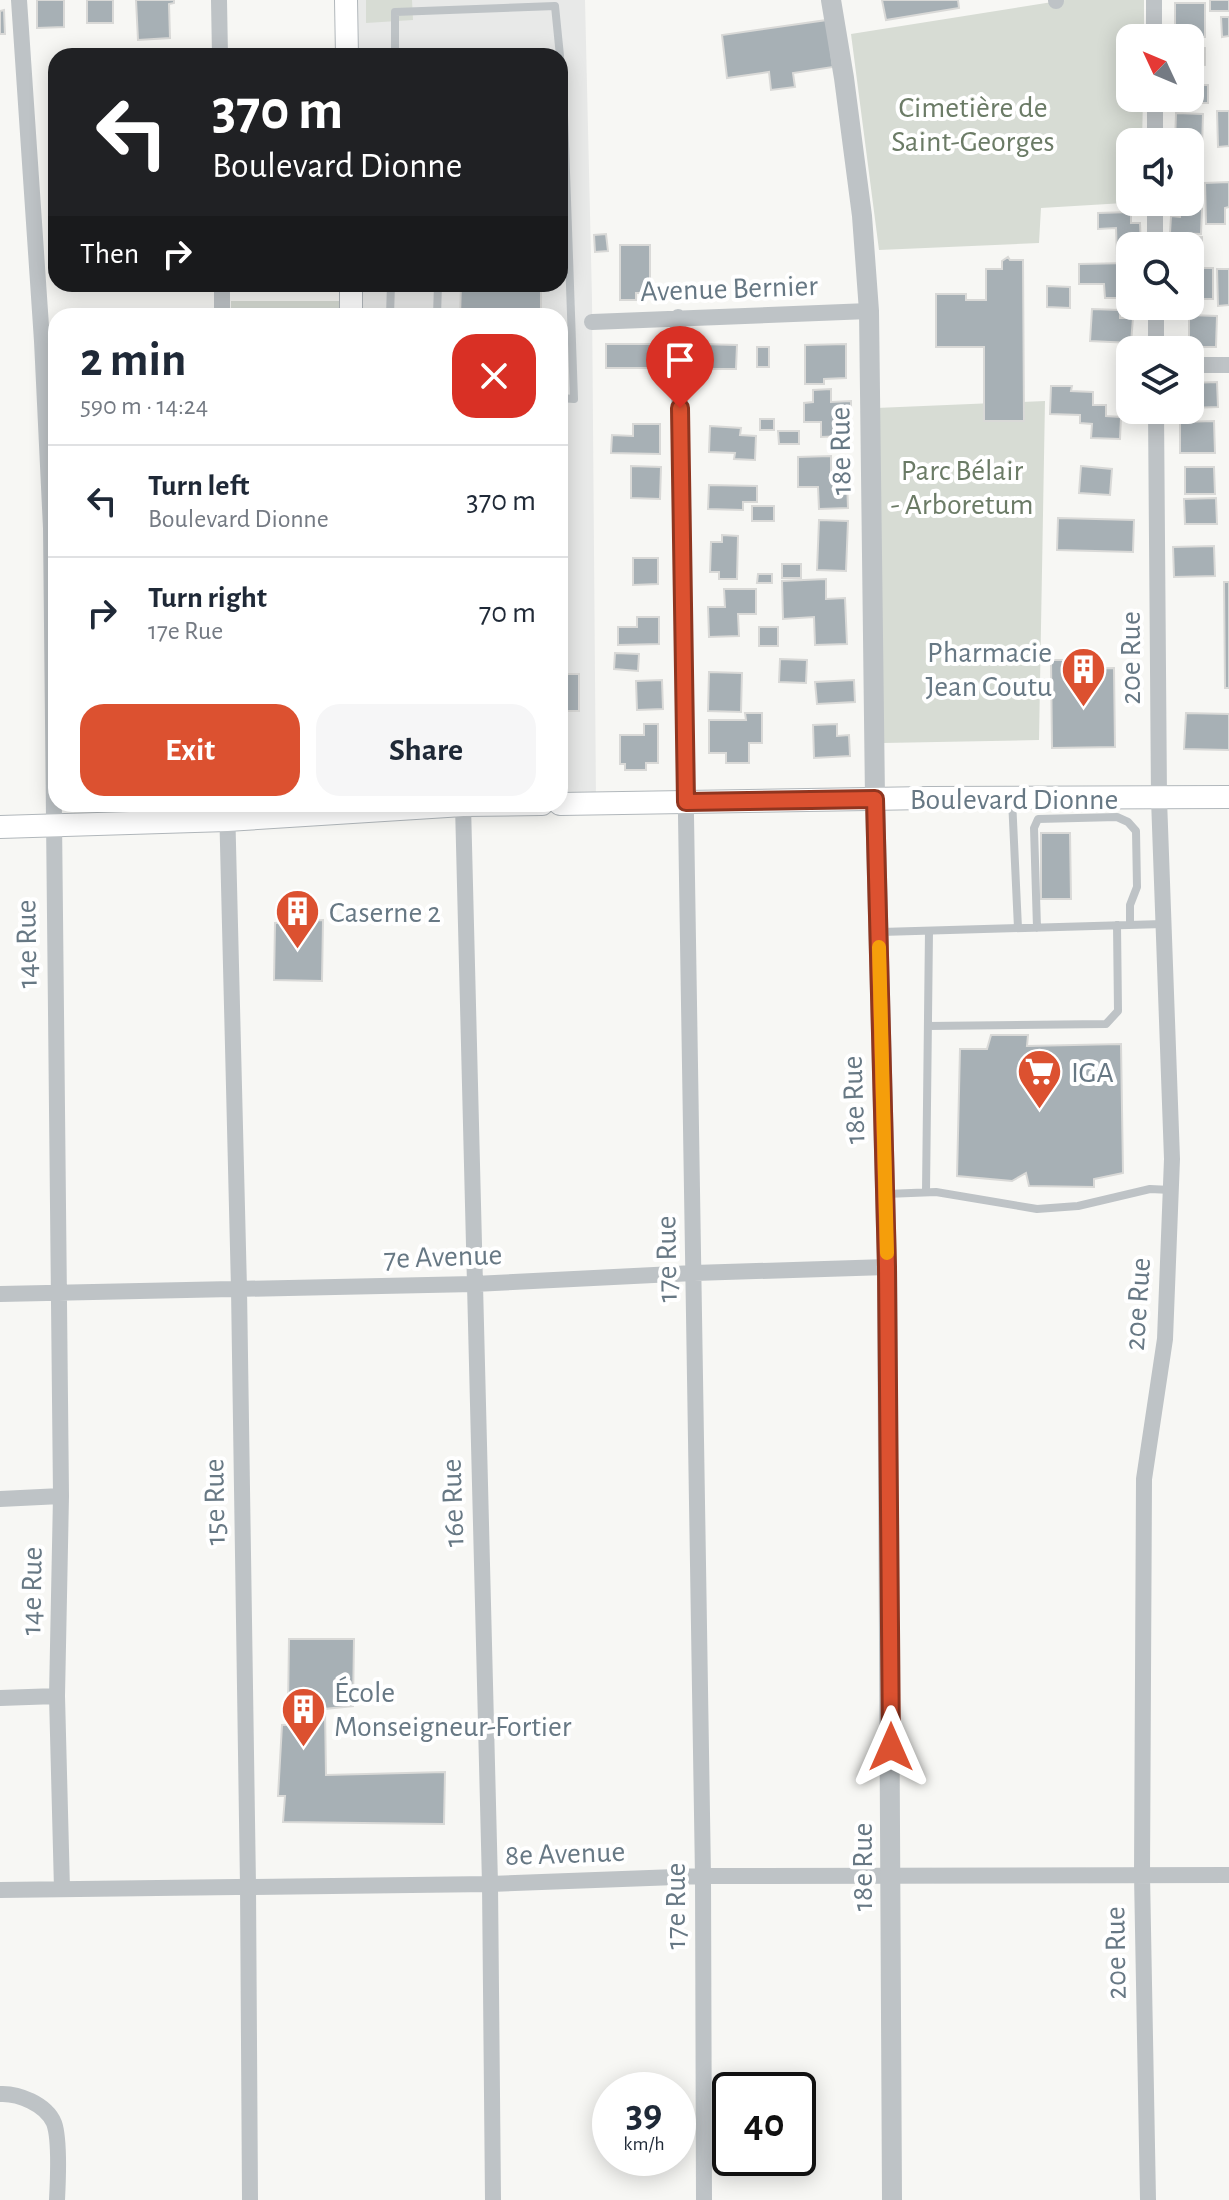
<!DOCTYPE html>
<html lang="en">
<head>
<meta charset="utf-8">
<style>
  :root { --surface:#fff; --page:#f6f6f7; --text:#1f2937; --muted:#747a83; --line:#e0e1e3; --accent:#dc5130 }
  body { margin:0; font-family:"Alegreya Sans",sans-serif; background:var(--page); color:var(--text); height:100vh; display:flex; flex-direction:column; font-size:30px; white-space:nowrap }
  * { box-sizing:border-box; margin:0 }
  p { font-size:26px; color:var(--muted) }
  .icon { flex:none; width:44px; height:44px; fill:none; stroke:currentColor; stroke-width:2; stroke-linecap:round; stroke-linejoin:round }
  .map { position:relative; flex:1; overflow:hidden }
  .drawer { position:absolute; left:48px; top:308px; width:520px; height:504px; display:flex; flex-direction:column; background:var(--surface); border-radius:24px; box-shadow:0 4px 20px #0003 }
  .drawer>* { flex:none }
  .banner { position:absolute; left:48px; top:48px; width:520px; height:244px; border-radius:24px; box-shadow:0 4px 20px #0003; background:#202124; color:#fff; overflow:hidden }
  .needle { width:52px; rotate:314deg }
  .fabs { position:absolute; left:1116px; top:24px; display:grid; gap:16px }
  .fabs a { display:grid; place-items:center; width:88px; height:88px; border-radius:16px; background:var(--surface); box-shadow:0 4px 20px #0003; font-size:40px }
  .speed { position:absolute; left:592px; top:2072px; display:flex; gap:16px; font-size:40px; font-weight:700; text-align:center }
  .speed>* { display:grid; place-content:center; width:104px; height:104px; border-radius:50%; background:var(--surface); box-shadow:0 4px 20px #0003; line-height:1 }
  .speed small { font-size:20px; font-weight:400 }
  .speed .limit { border:4px solid #111; border-radius:12px; background:#fff; color:#111 }
  .pin { position:absolute; display:grid; place-items:center; width:68px; height:68px; color:#fff; margin:-82px -34px; border-radius:50% 50% 50% 0; rotate:-45deg; box-shadow:0 0 8px #0007 }
  .pin .icon { rotate:45deg }
  .me { position:absolute; width:88px; margin:-44px; rotate:0deg; stroke-linejoin:round; filter:drop-shadow(0 0 6px #0008) }
  .turn { display:flex; align-items:center; gap:28px; height:168px; padding:0 32px; font-size:36px }
  .turn .icon { width:104px; height:104px; stroke-width:2.5 }
  .turn b { display:block; font-size:56px; line-height:68px }
  .then { display:flex; align-items:center; height:76px; padding:0 32px; background:#0003; gap:16px; font-size:30px }
  .round { display:grid; place-items:center; flex:none; width:84px; height:84px; border-radius:24px; background:var(--page) }
  .headline { display:flex; align-items:center; justify-content:space-between; height:136px; padding:0 32px }
  h1 { font-size:48px; font-weight:600; line-height:60px }
  .cta { display:flex; gap:16px; margin-top:auto; padding:16px 32px }
  .cta a { flex:1; height:92px; border-radius:24px; background:var(--accent); color:#fff; font-size:32px; font-weight:600; line-height:92px; text-align:center }
  .cta a+a { background:var(--page); color:var(--text) }
  ul { padding:0; list-style:none }
  li { display:flex; align-items:center; gap:24px; height:112px; padding:0 32px; border-top:2px solid var(--line) }
  li div { flex:1 }
  li b { display:block; font-size:30px }
  li em { font-style:normal }
  .map>svg:first-child { display:block }
  .built { fill:#e8e9e8 }
  .green { fill:#d7dcd4 }
  .building { fill:#a7b0b5; stroke:#d9d9d7; stroke-width:2 }
  .lines { fill:none; stroke-linecap:round; stroke-linejoin:round }
  .secondary-casing { stroke:#b1b7bb; stroke-width:24 }
  .service { stroke:#bec3c6; stroke-width:8 }
  .minor { stroke:#bec3c6; stroke-width:16 }
  .tertiary { stroke:#bec3c6; stroke-width:20 }
  .secondary { stroke:#fff; stroke-width:22 }
  .route-casing { stroke:#8f351f; stroke-width:20 }
  .route { stroke:#dc5130; stroke-width:14 }
  .slow { stroke:#f59e0b; stroke-width:14 }
  .labels { text-anchor:middle; stroke-width:8; stroke-linejoin:round; paint-order:stroke }
  .park-label { font-size:30px; fill:#6b7b66; stroke:#fff }
  .street-label { font-size:30px; fill:#677884; stroke:#fff }
  .poi-label { font-size:30px; fill:#677884; stroke:#fff; text-anchor:start }
</style>
</head>
<body>
<div class="map">
<svg width="1229" height="2200" viewBox="0 0 1229 2200">
  <rect width="100%" height="100%" fill="#f7f7f4"/>
  <path class="built" d="M345,0H585L592,299L596,803L560,804V316H349V284H560V56H346Z"/>
  <path class="green" d="M366,0H412L413,20L366,23Z
    M1065,0H1144V38H1130V98H1143L1142,142H1130V202H1141L1041,208L1039,243L879,250L851,34Z
    M231,301H351V316H231Z
    M1045,401L1039,740L883,743L876,408Z"/>
  <path class="building" d="M37,0H64V27L37,28Z
    M87,0H113V23H87Z
    M136,0H174V3L169,4L170,38L138,40Z
    M882,0H958L959,8L886,20Z
    M1210,0H1229V11H1210Z
    M1175,3H1205V37H1175Z
    M4,10L5,34H0V11Z
    M1221,17H1229V36L1222,37Z
    M827,20L833,67L793,73L795,87L771,90L769,72L727,78L722,35Z
    M1190,41L1195,42V48H1205V65L1190,64Z
    M1190,68H1199L1200,85H1208V103H1192Z
    M1217,111H1229V146L1218,147Z
    M1176,113L1203,114L1202,148L1190,147V142H1175Z
    M1190,174H1198L1197,203L1176,202H1190Z
    M1229,182V207L1225,208V224H1206L1205,183Z
    M1180,208L1202,209L1201,234L1170,233L1171,216L1180,217Z
    M1131,212V223H1140L1141,246H1130V255L1117,256L1116,228L1098,229V213Z
    M606,234L608,251L595,252L594,235Z
    M1178,236L1202,237V259L1190,258V246H1177Z
    M620,245H650V293H636V300H620Z
    M1008,257L1010,260H1023L1024,421H984V347H936V294H966V300H986V269H1002V261Z
    M1130,263V293H1118L1119,298H1105L1104,284H1079V264Z
    M1190,268H1213V299H1190Z
    M1217,269H1229V305L1218,306Z
    M461,284H541V316H460Z
    M1047,286L1070,287V308L1047,307Z
    M1092,309L1120,310V318H1133L1131,343L1090,341Z
    M1189,315L1217,316L1216,347H1189Z
    M606,344H651L650,368H606Z
    M702,344L737,345L736,369H701Z
    M846,344V378L824,379V384H805V345Z
    M757,347H769V367H757Z
    M1217,382L1218,407L1190,408V383Z
    M1051,386H1072L1071,391L1093,392V405H1106V416L1121,417L1120,439L1091,438L1092,424L1080,423V415L1050,414Z
    M831,389V402L851,401V417H843L844,436L821,437V422H804V403L813,402V390Z
    M760,419H774V430H760Z
    M1214,421L1215,453H1180V422Z
    M633,424H660V454L611,453L612,435L633,436Z
    M710,426L741,428L740,435L756,436L755,460L734,459L735,453L709,452Z
    M778,431H799V444H779Z
    M831,456V480H847L848,508L819,509L818,487H798V457Z
    M631,466L661,467L660,499L631,498Z
    M1081,466L1112,469L1110,495L1079,493Z
    M1185,467H1214L1215,494H1185Z
    M709,485L757,486V502H743V510L708,509Z
    M1216,498L1217,524H1185L1184,499Z
    M752,506H774V521H752Z
    M1058,518L1134,520L1133,552L1057,550Z
    M819,520L848,521L846,571L817,570Z
    M722,535L738,536L737,579H719V572H710L711,542H722Z
    M1214,546L1215,576L1174,577L1173,547Z
    M633,558H658V584L633,585Z
    M782,564H801V578H782Z
    M758,574H772V583H757Z
    M560,578L562,674H579V711H560Z
    M826,579V599L845,598L847,644L815,645L814,617L783,619L782,581Z
    M1224,582H1229V688H1225Z
    M724,589H756V614H738L739,636L709,637L708,607H725Z
    M637,617H659V644L618,645V627H637Z
    M759,627H778V646H759Z
    M615,653L639,654L638,671L614,669Z
    M780,659L807,660L806,683L779,682Z
    M1051,660H1065V669L1114,668L1115,747L1052,748Z
    M709,672L742,673L741,712L708,711Z
    M662,680L663,709L637,710L636,681Z
    M854,680L855,702L817,704L815,682Z
    M745,713H762V743H749V763H726V753H709V720H746Z
    M1186,713L1229,714V750L1184,749Z
    M644,724H658V763H646V770H625V764H620V735H644Z
    M837,724V736L849,735L850,756L814,758L813,725Z
    M1041,833H1070L1071,899H1041Z
    M323,920L322,981L274,980L275,923Z
    M991,1035H1028L1027,1046L1121,1044L1123,1173L1094,1179V1187L1029,1186L1026,1173L1012,1181L957,1176L960,1049H987Z
    M289,1639H354L353,1706L325,1709L326,1775L445,1772L444,1824L283,1822L285,1796H278L282,1725L312,1724V1708H288Z"/>
  <g class="lines">
    <defs>
      <path id="secondary" d="M346,0L347,56
        M351,284V316
        M560,804L928,798L1229,797
        M0,827L227,820L463,805L542,804"/>
    </defs>
    <use href="#secondary" class="secondary-casing"/>
    <path class="service" d="M395,56V12L555,6L560,56
      M560,57L563,87
      M560,87H563L574,399L560,398
      M390,316L391,284
      M437,316L438,284
      M1012,799L1018,928
      M1037,928L1034,828L1038,819L1117,817L1128,822L1136,831L1137,887L1130,905V925
      M881,932L1163,924
      M928,1026L1106,1024L1118,1011L1117,925
      M926,1192L929,931
      M886,1194L936,1192L1037,1209L1078,1206L1150,1189L1171,1190"/>
    <path class="minor" d="M19,0L42,341L51,528L61,1496L57,1696L62,1889
      M219,0L220,56
      M1154,0V38
      M1056,1V0
      M1155,98V142
      M1155,202V246
      M222,284V316
      M1156,306V350
      M678,317L703,1876L704,2200
      M592,322L869,311
      M1190,365H1229
      M227,804L239,1289L248,1886L250,2200
      M463,805L490,1884L493,2200
      M0,1294L474,1284L694,1273L887,1267
      M0,1499L61,1496
      M0,1698L57,1696
      M0,1890L490,1884L703,1876L1229,1875
      M0,2094C18,2093 46,2104 54,2123C60,2139 58,2181 57,2200
      M1148,2200L1142,1875L1144,1479L1165,1339L1172,1159L1159,799L1156,410"/>
    <path class="tertiary" d="M831,0L844,78L862,216L869,311L875,799L887,1267L892,2200"/>
    <use href="#secondary" class="secondary"/>
  </g>
  <g class="lines">
    <defs>
      <path id="route" d="M680,408L686,802L875,799L887,1267L891,1747"/>
    </defs>
    <use href="#route" class="route-casing"/>
    <use href="#route" class="route"/>
    <path class="slow" d="M879,947L887,1253"/>
  </g>
  <defs>
    <symbol id="building-pin" viewBox="-11 -11 22 30"><path d="M0 17L-7.5 6A9.5 9.5 0 1 1 7.5 6Z" fill="#dc5130" stroke="#fff"/><path d="M-4-6H4V6H1V3H-1V6H-4ZM-2.5-4.3h1.7v1.8h-1.7ZM.8-4.3h1.7v1.8H.8ZM-2.5-1h1.7V.8h-1.7ZM.8-1h1.7V.8H.8Z" fill="#fff"/></symbol>
    <symbol id="supermarket-pin" viewBox="-11 -11 22 30"><path d="M0 17L-7.5 6A9.5 9.5 0 1 1 7.5 6Z" fill="#dc5130" stroke="#fff"/><path d="M-6-5.5h2.5l.6 2H6L4.5 2H-2.5L-4.4-4H-6ZM-1.5 3.2a1.3 1.3 0 1 0 .1 0ZM3 3.2a1.3 1.3 0 1 0 .1 0Z" fill="#fff"/></symbol>
  </defs>
  <g fill-rule="evenodd">
    <use href="#building-pin" x="1058" y="644" width="51" height="69"/>
    <use href="#building-pin" x="272" y="886" width="51" height="69"/>
    <use href="#supermarket-pin" x="1014" y="1046" width="51" height="69"/>
    <use href="#building-pin" x="278" y="1684" width="51" height="69"/>
  </g>
  <g class="labels">
    <g class="park-label">
      <text x="973" y="117">Cimetière de<tspan x="973" dy="34">Saint-Georges</tspan></text>
      <text x="962" y="480">Parc Bélair<tspan x="962" dy="34">- Arboretum</tspan></text>
    </g>
    <g class="street-label">
      <text transform="translate(729 288) rotate(-2)" y="10">Avenue Bernier</text>
      <text transform="translate(840 451) rotate(-91)" y="10">18e Rue</text>
      <text transform="translate(1130 658) rotate(-90)" y="10">20e Rue</text>
      <text x="1014" y="809">Boulevard Dionne</text>
      <text transform="translate(26 944) rotate(-91)" y="10">14e Rue</text>
      <text transform="translate(853 1100) rotate(-92)" y="10">18e Rue</text>
      <text transform="translate(443 1256) rotate(-2)" y="10">7e Avenue</text>
      <text transform="translate(666 1259) rotate(-91)" y="10">17e Rue</text>
      <text transform="translate(1137 1304) rotate(-86)" y="10">20e Rue</text>
      <text transform="translate(214 1502) rotate(-91)" y="10">15e Rue</text>
      <text transform="translate(452 1503) rotate(-92)" y="10">16e Rue</text>
      <text transform="translate(31 1591) rotate(-89)" y="10">14e Rue</text>
      <text transform="translate(565 1853) rotate(-2)" y="10">8e Avenue</text>
      <text transform="translate(862 1867) rotate(-90)" y="10">18e Rue</text>
      <text transform="translate(675 1906) rotate(-90)" y="10">17e Rue</text>
      <text transform="translate(1115 1953) rotate(-91)" y="10">20e Rue</text>
    </g>
    <g class="poi-label">
      <text x="1052" y="662" text-anchor="end">Pharmacie<tspan x="1052" dy="34">Jean Coutu</tspan></text>
      <text x="329" y="922">Caserne 2</text>
      <text x="1071" y="1082">IGA</text>
      <text x="334" y="1702">École<tspan x="334" dy="34">Monseigneur-Fortier</tspan></text>
    </g>
  </g>
</svg>
<div class="fabs">
<a><svg class="needle" viewBox="-14 -14 28 28"><path d="M0-13l5 13h-10z" fill="#e53935"/><path d="M0 13l5-13h-10z" fill="#747a83"/></svg></a>
<a><svg class="icon" aria-label="sound" viewBox="0 0 24 24"><path d="M4 9h4l5-4v14l-5-4H4zM17 9q2 3 0 6"/></svg></a>
<a><svg class="icon" aria-label="search" viewBox="0 0 24 24"><circle cx="10" cy="10" r="6"/><path d="M15 15l6 6"/></svg></a>
<a><svg class="icon" aria-label="layers" viewBox="0 0 24 24"><path d="M12 4l9 5-9 5-9-5zM3 14l9 5 9-5"/></svg></a>
</div>
<div class="speed"><div>39<small>km/h</small></div><div class="limit">40</div></div>
<div class="pin" style="left:680px;top:408px;background:#d93025"><svg class="icon" aria-label="arrive" viewBox="0 0 24 24"><path d="M6 21V4h12l-3 4 3 4H6"/></svg></div>
<svg class="me" style="left:891px;top:1747px" viewBox="-20 -20 40 40"><path d="M0-17L14 15 0 8-14 15z" fill="#dc5130" stroke="#fff" stroke-width="4"/></svg>
<div class="banner">
<div class="turn"><svg class="icon" aria-label="left" viewBox="0 0 24 24"><path d="M17 20v-9H6M10 6l-5 5 5 5"/></svg><div><b>370 m</b>Boulevard Dionne</div></div>
<div class="then">Then<svg class="icon" aria-label="right" viewBox="0 0 24 24"><path d="M7 20v-9h11M14 6l5 5-5 5"/></svg></div>
</div>
<section class="drawer">
<div class="headline"><div><h1>2 min</h1><p>590 m · 14:24</p></div><a class="round" style="background:#d93025;color:#fff"><svg class="icon" aria-label="close" viewBox="0 0 24 24"><path d="M6 6l12 12M18 6L6 18"/></svg></a></div>
<ul>
<li><svg class="icon" aria-label="left" viewBox="0 0 24 24"><path d="M17 20v-9H6M10 6l-5 5 5 5"/></svg><div><b>Turn left</b><p>Boulevard Dionne</p></div><em>370 m</em></li>
<li><svg class="icon" aria-label="right" viewBox="0 0 24 24"><path d="M7 20v-9h11M14 6l5 5-5 5"/></svg><div><b>Turn right</b><p>17e Rue</p></div><em>70 m</em></li>
</ul>
<div class="cta"><a>Exit</a><a>Share</a></div>
</section>
</div>
</body>
</html>
